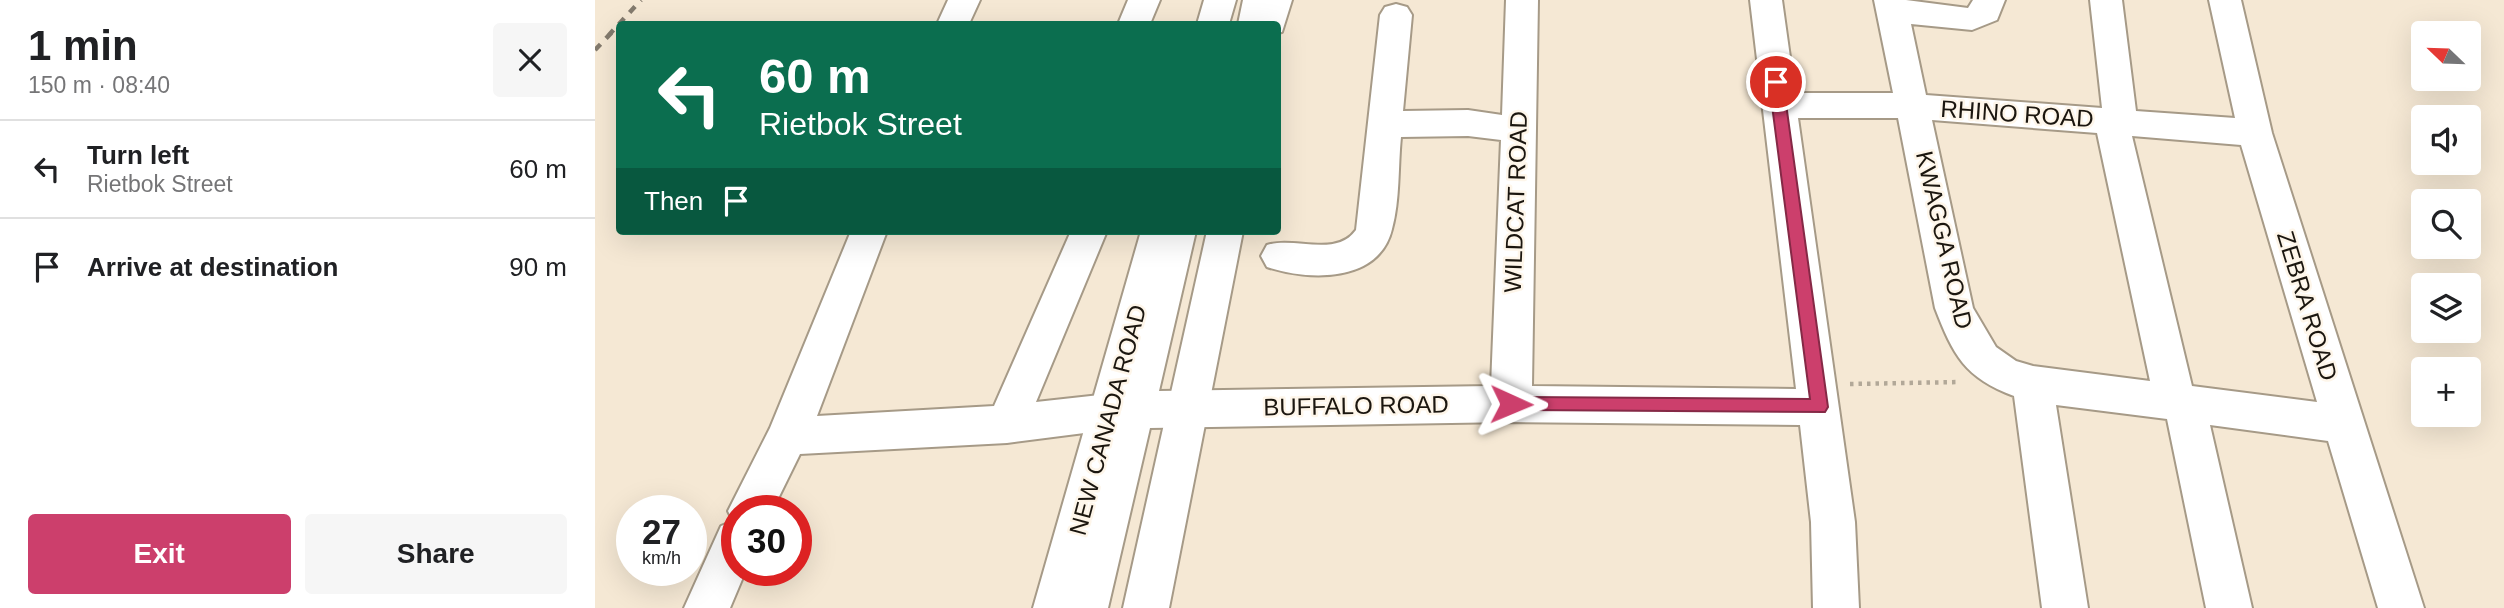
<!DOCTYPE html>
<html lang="en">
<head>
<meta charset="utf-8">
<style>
  :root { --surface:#fff; --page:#f6f6f6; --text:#202124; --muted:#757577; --line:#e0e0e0; --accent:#cc3f6c }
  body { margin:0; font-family:Helvetica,sans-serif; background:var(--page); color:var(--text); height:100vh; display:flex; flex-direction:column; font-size:26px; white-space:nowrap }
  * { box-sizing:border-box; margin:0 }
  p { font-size:23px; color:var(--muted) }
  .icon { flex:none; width:38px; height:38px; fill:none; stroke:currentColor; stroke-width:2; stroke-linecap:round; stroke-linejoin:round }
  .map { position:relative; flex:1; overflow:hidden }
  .panel { display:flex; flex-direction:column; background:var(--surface); width:595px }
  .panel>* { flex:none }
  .guide { position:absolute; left:21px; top:21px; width:665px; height:214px; border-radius:7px; box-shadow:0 7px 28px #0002; background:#0b6e4f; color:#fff; overflow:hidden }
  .needle { width:46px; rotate:293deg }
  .buttons { position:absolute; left:1816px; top:21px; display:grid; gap:14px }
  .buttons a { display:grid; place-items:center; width:70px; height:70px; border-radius:7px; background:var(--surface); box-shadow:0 7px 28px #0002; font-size:35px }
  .speed { position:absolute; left:21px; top:495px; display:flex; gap:14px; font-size:35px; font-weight:700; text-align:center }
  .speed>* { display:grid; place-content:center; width:91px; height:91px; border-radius:50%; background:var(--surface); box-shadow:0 7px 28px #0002; line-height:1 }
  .speed small { font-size:18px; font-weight:400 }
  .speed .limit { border:10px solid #d22; background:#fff; color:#111 }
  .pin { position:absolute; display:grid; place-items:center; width:60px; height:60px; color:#fff; margin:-30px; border:4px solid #fff; border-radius:50%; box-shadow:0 2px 7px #0007 }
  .me { position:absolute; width:77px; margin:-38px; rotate:91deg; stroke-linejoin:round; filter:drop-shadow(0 0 5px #0008) }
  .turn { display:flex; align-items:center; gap:24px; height:147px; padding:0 28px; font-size:32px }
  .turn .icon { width:91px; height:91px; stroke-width:2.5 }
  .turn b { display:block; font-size:49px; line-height:60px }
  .then { display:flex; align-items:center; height:66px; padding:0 28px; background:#0003; gap:14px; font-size:26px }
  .round { display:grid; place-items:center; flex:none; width:74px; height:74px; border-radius:7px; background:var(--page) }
  .overview { display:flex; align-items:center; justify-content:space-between; height:119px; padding:0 28px }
  h1 { font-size:42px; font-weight:800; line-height:52px }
  .action { display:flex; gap:14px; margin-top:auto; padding:14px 28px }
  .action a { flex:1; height:80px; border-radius:7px; background:var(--accent); color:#fff; font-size:28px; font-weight:800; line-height:80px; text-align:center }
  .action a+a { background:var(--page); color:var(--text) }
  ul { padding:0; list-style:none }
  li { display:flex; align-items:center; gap:21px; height:98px; padding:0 28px; border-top:2px solid var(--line) }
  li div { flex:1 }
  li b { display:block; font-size:26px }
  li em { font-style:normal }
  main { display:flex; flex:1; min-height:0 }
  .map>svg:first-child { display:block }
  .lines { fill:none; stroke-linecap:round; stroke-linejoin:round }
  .minor-casing { stroke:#a69a87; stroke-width:4 }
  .major-casing { stroke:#a69a87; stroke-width:4 }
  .path { stroke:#b2a898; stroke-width:4.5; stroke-dasharray:3.5 5; stroke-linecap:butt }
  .minor { fill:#fff; fill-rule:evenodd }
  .major { fill:#fff; fill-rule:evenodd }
  .rail { stroke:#837a6d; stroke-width:4.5; stroke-dasharray:8 8; stroke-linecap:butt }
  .route { fill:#cc3f6c; stroke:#852946; stroke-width:2 }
  .labels { text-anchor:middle; stroke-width:5; stroke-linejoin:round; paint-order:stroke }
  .street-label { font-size:24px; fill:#1b160f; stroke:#fef6ea }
</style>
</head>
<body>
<main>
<section class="panel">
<div class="overview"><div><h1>1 min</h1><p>150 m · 08:40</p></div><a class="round"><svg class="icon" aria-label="close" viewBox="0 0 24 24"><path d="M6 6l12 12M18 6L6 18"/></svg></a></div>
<ul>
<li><svg class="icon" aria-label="left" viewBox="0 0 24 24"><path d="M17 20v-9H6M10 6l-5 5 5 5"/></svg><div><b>Turn left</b><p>Rietbok Street</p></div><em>60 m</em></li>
<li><svg class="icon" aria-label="arrive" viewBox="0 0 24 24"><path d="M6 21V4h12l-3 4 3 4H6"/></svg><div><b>Arrive at destination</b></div><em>90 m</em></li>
</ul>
<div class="action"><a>Exit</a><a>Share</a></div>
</section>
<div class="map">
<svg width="1909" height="608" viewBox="0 0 1909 608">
  <rect width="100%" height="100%" fill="#f5e8d4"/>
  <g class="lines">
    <defs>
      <path id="minor" d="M353,0H385L374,24H342Z
        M533,0H565L555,24H523Z
        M648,0H680L675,24H643Z
        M911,0H943L937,386L1201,389L1155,0H1187L1200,93H1298L1279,0H1311L1373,8L1378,0H1410L1402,20L1377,30L1316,24L1331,95L1507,108L1495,0H1527L1541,111L1640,118L1614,0H1646L1677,133L1829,608H1783L1733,441L1615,425L1657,608H1611L1572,419L1461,405L1493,608H1447L1419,396C1370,378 1358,355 1340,308L1303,118H1203L1260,522L1264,608H1218L1216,522L1205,425L916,422L555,428L513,608H467L513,430L412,443L205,454L177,511H142V570H151L135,608H89L126,526L138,521L133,511L175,428L256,231H292L222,416L399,406L476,231H512L441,402L523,393L565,231H601L564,391L896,386L906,140L873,136L806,137C803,166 805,200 797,229C784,283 714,281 672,267L666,256L672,245C700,236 741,258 761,230L785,15L790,7L801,4L812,7L817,15L808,111L873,110L907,115ZM1337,120L1502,133L1555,381L1438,366L1421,361L1401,347L1378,308ZM1537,136L1646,145L1722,402L1597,386Z"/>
      <path id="major" d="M609,0H641L634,24H602Z
        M665,0H697L687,32L682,33V24H660Z
        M546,231H582L484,608H438Z
        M612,231H648L574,608H528Z"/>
    </defs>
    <use href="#minor" class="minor-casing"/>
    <use href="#major" class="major-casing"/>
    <path class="path" d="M1255,384L1365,382"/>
    <use href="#minor" class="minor"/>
    <use href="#major" class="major"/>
    <path class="rail" d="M13,36L46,0
      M0,50L19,30"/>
  </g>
  <path class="route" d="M1181,77L1188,82L1233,407L1230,412L910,410L907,404L916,397L1215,399L1174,82Z"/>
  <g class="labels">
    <g class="street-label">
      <text transform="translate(1422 114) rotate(4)" y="8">RHINO ROAD</text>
      <text transform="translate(921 202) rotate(-88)" y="8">WILDCAT ROAD</text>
      <text transform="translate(1349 240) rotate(77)" y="8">KWAGGA ROAD</text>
      <text transform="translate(1712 306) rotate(73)" y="8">ZEBRA ROAD</text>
      <text transform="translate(761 406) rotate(-1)" y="8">BUFFALO ROAD</text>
      <text transform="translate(513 420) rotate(-75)" y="8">NEW CANADA ROAD</text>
    </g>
  </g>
</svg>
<div class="buttons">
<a><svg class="needle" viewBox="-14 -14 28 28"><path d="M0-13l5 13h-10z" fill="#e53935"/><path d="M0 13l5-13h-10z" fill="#757577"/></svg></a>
<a><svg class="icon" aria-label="sound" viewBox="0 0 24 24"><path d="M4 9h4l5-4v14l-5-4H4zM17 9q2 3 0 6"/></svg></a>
<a><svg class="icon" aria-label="search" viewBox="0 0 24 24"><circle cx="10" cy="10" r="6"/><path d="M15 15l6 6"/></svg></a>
<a><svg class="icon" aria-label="layers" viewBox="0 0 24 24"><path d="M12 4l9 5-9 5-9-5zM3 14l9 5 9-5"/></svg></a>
<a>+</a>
</div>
<div class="speed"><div>27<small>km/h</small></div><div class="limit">30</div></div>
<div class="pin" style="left:1181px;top:82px;background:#d93025"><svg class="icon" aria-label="arrive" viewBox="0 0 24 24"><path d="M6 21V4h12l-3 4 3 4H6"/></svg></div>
<svg class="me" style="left:916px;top:404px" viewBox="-20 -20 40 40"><path d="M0-17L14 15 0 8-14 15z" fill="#cc3f6c" stroke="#fff" stroke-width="4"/></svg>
<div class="guide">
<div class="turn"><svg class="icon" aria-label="left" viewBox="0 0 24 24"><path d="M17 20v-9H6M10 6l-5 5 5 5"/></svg><div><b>60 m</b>Rietbok Street</div></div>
<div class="then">Then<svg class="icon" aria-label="arrive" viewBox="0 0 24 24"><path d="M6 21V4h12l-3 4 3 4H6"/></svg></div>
</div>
</div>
</main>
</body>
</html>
